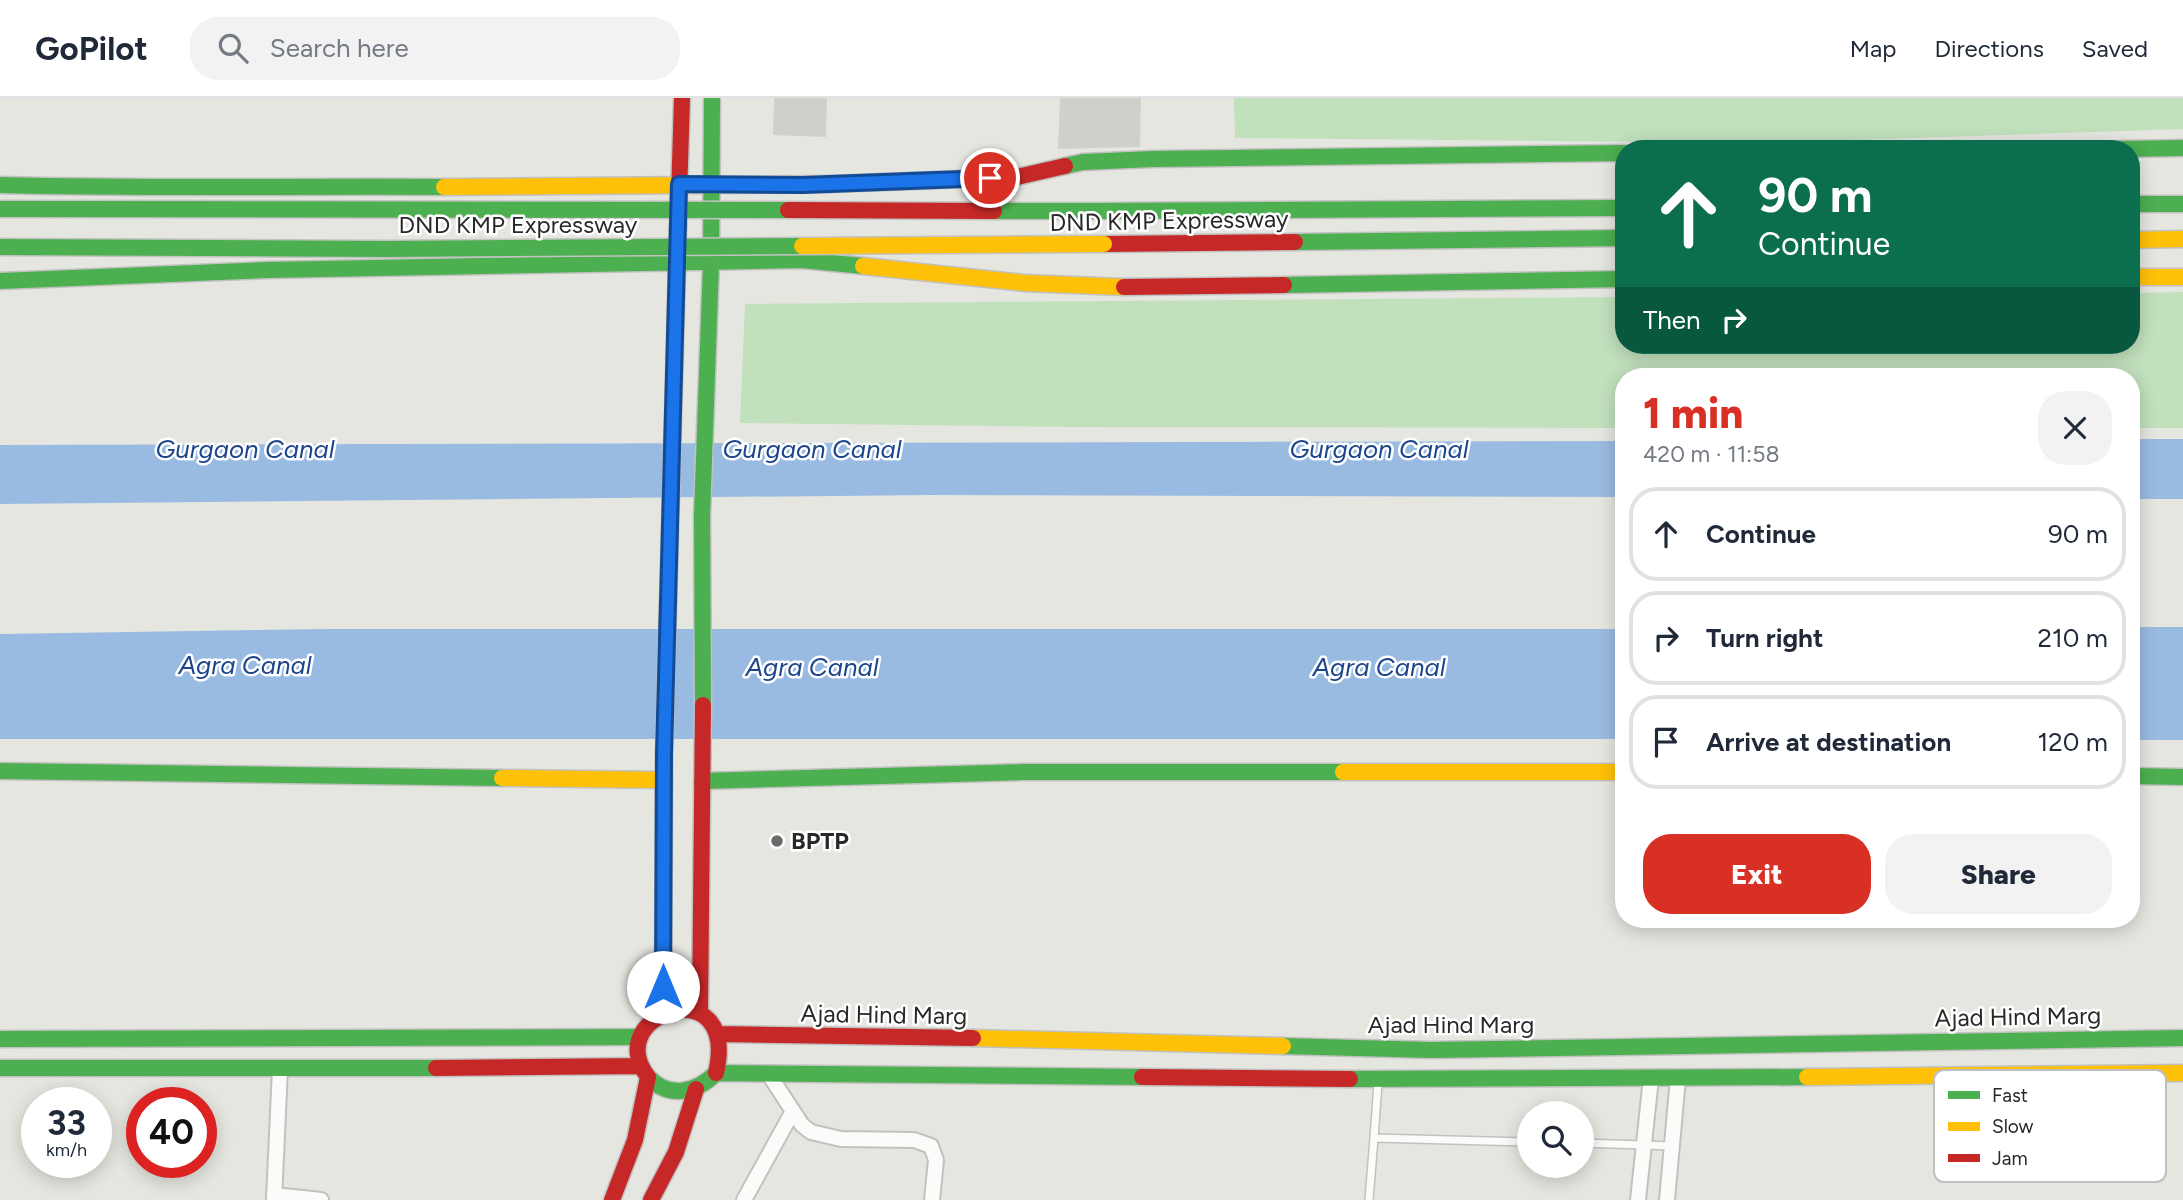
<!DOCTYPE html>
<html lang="en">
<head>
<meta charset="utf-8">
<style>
  :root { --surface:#fff; --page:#f2f2f3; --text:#1f2937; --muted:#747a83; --line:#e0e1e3; --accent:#d93025 }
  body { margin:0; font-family:Figtree,sans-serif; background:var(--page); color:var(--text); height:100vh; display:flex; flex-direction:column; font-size:26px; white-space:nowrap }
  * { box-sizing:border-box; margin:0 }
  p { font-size:23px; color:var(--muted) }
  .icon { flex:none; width:38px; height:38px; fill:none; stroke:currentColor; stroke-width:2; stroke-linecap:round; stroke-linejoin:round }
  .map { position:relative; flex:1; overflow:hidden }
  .details { position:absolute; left:1615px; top:270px; width:525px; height:560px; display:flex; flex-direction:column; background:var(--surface); border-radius:28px; box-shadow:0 4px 18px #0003 }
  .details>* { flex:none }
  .top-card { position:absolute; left:1615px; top:42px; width:525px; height:214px; border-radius:28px; box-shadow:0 4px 18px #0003; background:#0b6e4f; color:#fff; overflow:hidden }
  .fabs { position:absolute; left:1517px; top:1003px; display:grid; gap:14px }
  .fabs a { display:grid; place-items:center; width:77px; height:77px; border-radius:50%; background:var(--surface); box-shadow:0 4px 18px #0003; font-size:35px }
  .speed { position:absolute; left:21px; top:989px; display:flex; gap:14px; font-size:35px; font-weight:700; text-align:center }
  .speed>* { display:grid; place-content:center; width:91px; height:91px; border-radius:50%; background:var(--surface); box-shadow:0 4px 18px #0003; line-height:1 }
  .speed small { font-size:18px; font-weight:400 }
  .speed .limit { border:10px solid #d22; background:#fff; color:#111 }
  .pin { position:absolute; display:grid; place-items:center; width:60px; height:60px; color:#fff; margin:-30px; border:4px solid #fff; border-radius:50%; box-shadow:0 2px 7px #0007 }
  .me { position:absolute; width:77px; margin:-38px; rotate:0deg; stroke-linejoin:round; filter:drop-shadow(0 0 5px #0008) }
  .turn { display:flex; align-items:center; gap:24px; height:147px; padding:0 28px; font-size:32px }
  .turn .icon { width:91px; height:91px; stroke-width:2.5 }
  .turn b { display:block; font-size:49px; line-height:60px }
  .then { display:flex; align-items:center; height:66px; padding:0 28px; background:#0003; gap:14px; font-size:26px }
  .round { display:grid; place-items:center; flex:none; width:74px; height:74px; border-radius:28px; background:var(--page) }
  .headline { display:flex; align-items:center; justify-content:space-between; height:119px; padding:0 28px }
  h1 { font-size:42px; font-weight:800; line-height:52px; color:var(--accent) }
  .primary-button { display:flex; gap:14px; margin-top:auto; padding:14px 28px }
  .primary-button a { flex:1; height:80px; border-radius:28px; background:var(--accent); color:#fff; font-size:28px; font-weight:800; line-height:80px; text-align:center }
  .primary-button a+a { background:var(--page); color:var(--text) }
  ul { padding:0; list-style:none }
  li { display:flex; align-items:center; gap:21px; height:94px; margin:0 14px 10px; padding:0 14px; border:4px solid var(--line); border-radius:28px }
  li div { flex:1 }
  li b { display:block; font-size:26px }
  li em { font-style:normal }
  header { display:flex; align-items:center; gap:42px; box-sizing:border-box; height:98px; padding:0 35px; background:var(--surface); border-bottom:2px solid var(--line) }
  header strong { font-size:33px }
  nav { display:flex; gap:38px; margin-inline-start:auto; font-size:24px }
  .search { width:490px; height:63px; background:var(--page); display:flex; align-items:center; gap:18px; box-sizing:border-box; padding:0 24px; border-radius:28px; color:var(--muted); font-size:26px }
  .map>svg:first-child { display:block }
  .green { fill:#c1e0bc }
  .water { fill:#9abbe1 }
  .building { fill:#cfcfcb; stroke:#d1d1cc; stroke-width:2 }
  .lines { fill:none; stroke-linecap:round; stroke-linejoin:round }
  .lane-casing { stroke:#c1c1c0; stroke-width:10 }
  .street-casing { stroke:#c1c1c0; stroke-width:18 }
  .fast-casing { stroke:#c1c1c0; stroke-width:19 }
  .slow-casing { stroke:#c1c1c0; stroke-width:19 }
  .jam-casing { stroke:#c1c1c0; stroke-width:19 }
  .lane { stroke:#fbfbfa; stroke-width:7 }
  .street { stroke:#fbfbfa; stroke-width:14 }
  .fast { stroke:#4caf50; stroke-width:16 }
  .slow { stroke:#ffc107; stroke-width:16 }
  .jam { stroke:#c62828; stroke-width:16 }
  .fast-bridge-casing { stroke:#c3c3c1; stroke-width:19; stroke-linecap:butt }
  .slow-bridge-casing { stroke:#c3c3c1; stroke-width:19; stroke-linecap:butt }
  .jam-bridge-casing { stroke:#c3c3c1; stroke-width:19; stroke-linecap:butt }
  .fast-bridge { stroke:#4caf50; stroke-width:16 }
  .slow-bridge { stroke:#ffc107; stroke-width:16 }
  .jam-bridge { stroke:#c62828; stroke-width:16 }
  .route-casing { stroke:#114b97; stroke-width:18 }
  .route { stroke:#1a73e8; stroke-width:12 }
  .poi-dot { fill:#6b6b69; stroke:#fff; stroke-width:2.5 }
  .labels { text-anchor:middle; stroke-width:5; stroke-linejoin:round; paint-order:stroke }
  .street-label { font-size:24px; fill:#292929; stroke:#fff }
  .poi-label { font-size:24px; font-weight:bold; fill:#292929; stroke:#fff; text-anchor:start }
  .water-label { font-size:26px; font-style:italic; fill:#1c458b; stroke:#fff }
  .key { fill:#fff; stroke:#bfbfbf; stroke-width:2 }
  .key-label { font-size:19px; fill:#292929 }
</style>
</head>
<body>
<header>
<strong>GoPilot</strong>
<div class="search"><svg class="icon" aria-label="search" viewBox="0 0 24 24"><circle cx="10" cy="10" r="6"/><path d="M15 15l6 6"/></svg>Search here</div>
<nav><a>Map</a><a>Directions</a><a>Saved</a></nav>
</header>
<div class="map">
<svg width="2183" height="1102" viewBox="0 0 2183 1102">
  <rect width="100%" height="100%" fill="#e6e6e0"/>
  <path class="green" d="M1234,0H2183V31L1763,45L1235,40Z
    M2183,194V330H2132V278H1624V330L1072,329L740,325L745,206L1624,199V247H2132V195Z"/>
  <path class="water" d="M2132,341H2183V401H2132Z
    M1624,343V399L931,397L0,406V347Z
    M2132,529H2183V642H2132Z
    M325,531H1624V641H0V536Z"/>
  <path class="building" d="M775,0H826L825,38L774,36Z
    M1061,0H1140L1139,48L1059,50Z"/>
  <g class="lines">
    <defs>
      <path id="lane" d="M1374,1040L1378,985
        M1582,1045L1672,1048
        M1369,1102L1374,1040L1530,1044"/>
      <path id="street" d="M768,975L802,1027L811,1034L841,1041L914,1042L931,1048L936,1062L932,1102
        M274,1097L321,1102
        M274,1102L280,971
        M744,1102L793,1013
        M1638,1102L1651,980
        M1667,1102L1678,980"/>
      <path id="fast" d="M2121,51L2183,50
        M1065,68L1083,64L1153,61L1624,55
        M0,87C148,91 296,88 444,89
        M2132,106H2183
        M1104,113L1624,110
        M1295,144L1624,140
        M0,183L267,172L802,162L863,168
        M1284,187L1624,181
        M703,607L702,417L711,165L712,0
        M0,673L502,680
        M2132,678L2183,679
        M702,683L1023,674H1343
        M663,915L664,656L678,131
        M0,941L640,939
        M1283,948L1431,952L2183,940
        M0,970H436
        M648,979C669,1001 696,995 716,975L1142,979
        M1350,981L1807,979"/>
      <path id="slow" d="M444,89L830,86
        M2132,142L2183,141
        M863,168L1025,185L1124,189
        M2132,179H2183
        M1343,674H1624
        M502,680L664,682
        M973,940L1283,948
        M1807,979L2183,975"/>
      <path id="jam" d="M830,86L1017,79L1065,68
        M678,131L682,0
        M1104,146L1295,144
        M1124,189L1284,187
        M700,915L703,607
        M719,936L973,940
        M436,970L641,968
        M648,979C599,915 740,869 716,975
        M1142,979L1350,981
        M612,1102L635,1042L648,979
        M651,1102L676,1054L696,991"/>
    </defs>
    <use href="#lane" class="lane-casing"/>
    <use href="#street" class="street-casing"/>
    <use href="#fast" class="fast-casing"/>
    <use href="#slow" class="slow-casing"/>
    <use href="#jam" class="jam-casing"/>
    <use href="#lane" class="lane"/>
    <use href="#street" class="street"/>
    <use href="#fast" class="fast"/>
    <use href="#slow" class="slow"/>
    <use href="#jam" class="jam"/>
    <defs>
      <path id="fast-bridge" d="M0,111L788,112
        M994,113H1104
        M0,149L386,151L802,148"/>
      <path id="slow-bridge" d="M802,148L1104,146"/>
      <path id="jam-bridge" d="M788,112L994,113"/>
    </defs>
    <use href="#fast-bridge" class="fast-bridge-casing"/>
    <use href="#slow-bridge" class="slow-bridge-casing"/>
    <use href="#jam-bridge" class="jam-bridge-casing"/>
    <use href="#fast-bridge" class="fast-bridge"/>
    <use href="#slow-bridge" class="slow-bridge"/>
    <use href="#jam-bridge" class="jam-bridge"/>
  </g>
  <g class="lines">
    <defs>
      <path id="route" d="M663,889L664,656L679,86L803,87L990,80"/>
    </defs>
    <use href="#route" class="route-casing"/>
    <use href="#route" class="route"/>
  </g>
  <circle class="poi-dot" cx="777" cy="743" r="7"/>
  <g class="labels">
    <g class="street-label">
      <text transform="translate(1169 123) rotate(-1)" y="8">DND KMP Expressway</text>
      <text x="518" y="135">DND KMP Expressway</text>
      <text transform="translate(884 917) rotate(1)" y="8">Ajad Hind Marg</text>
      <text transform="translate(2018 919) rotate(-1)" y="8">Ajad Hind Marg</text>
      <text x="1451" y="935">Ajad Hind Marg</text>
    </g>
    <g class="poi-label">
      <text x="791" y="751">BPTP</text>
    </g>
    <g class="water-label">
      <text x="245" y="360">Gurgaon Canal</text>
      <text x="812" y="360">Gurgaon Canal</text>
      <text x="1379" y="360">Gurgaon Canal</text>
      <text x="245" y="576">Agra Canal</text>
      <text x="812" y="578">Agra Canal</text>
      <text x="1379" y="578">Agra Canal</text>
    </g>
  </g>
  <rect x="1934" y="972" width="232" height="112" rx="10" class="key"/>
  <rect x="1948" y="993" width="32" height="8" fill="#4caf50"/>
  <rect x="1948" y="1024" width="32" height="9" fill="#ffc107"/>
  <rect x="1948" y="1056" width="32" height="8" fill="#c62828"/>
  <g class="key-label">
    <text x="1992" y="1004">Fast</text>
    <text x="1992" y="1035">Slow</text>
    <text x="1992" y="1067">Jam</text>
  </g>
</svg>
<div class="fabs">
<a><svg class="icon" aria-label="search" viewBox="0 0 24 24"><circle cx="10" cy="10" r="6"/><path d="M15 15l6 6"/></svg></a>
</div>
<div class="speed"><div>33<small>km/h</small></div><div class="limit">40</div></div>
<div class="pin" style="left:990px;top:80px;background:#d93025"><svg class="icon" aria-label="arrive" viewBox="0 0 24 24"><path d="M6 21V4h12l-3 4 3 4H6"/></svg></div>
<svg class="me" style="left:663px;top:889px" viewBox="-20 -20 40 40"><circle r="19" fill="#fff"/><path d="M0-13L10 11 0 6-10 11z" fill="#1a73e8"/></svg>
<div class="top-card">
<div class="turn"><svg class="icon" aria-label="ahead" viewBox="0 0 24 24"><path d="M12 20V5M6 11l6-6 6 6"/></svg><div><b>90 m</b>Continue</div></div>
<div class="then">Then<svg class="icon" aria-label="right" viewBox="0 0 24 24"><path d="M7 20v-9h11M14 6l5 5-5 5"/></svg></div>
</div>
<section class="details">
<div class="headline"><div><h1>1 min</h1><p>420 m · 11:58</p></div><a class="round"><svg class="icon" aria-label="close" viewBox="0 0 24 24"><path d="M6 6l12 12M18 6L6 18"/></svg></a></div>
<ul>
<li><svg class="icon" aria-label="ahead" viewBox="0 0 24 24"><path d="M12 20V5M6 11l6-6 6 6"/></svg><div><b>Continue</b></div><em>90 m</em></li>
<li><svg class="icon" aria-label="right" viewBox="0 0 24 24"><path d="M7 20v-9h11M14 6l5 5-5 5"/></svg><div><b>Turn right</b></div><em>210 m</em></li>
<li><svg class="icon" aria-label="arrive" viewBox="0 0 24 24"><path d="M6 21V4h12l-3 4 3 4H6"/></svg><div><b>Arrive at destination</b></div><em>120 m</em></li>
</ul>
<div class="primary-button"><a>Exit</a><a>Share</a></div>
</section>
</div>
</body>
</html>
